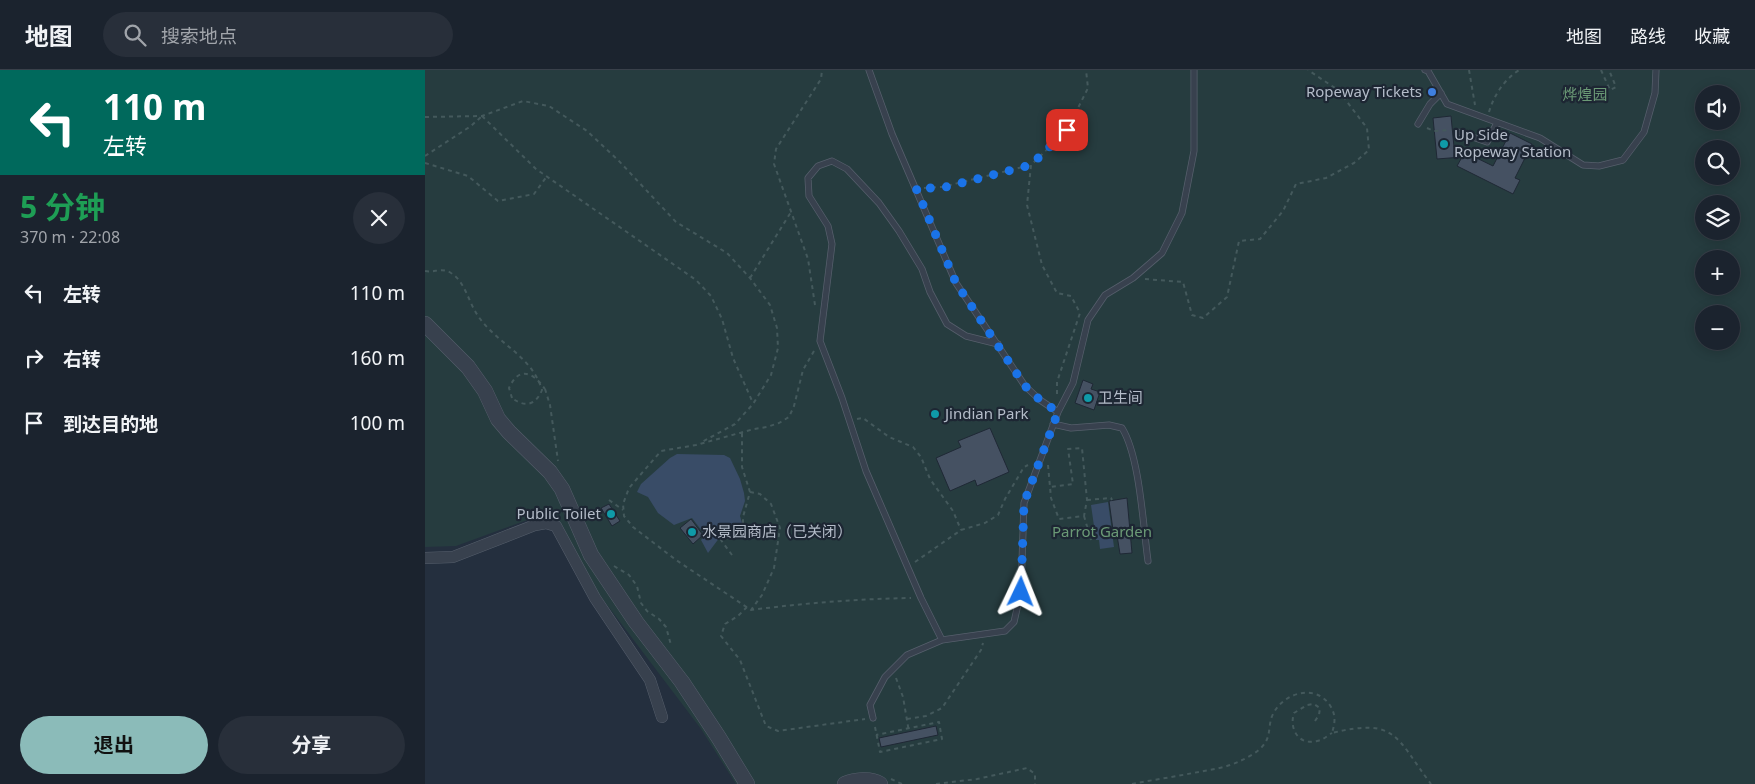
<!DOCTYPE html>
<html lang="zh">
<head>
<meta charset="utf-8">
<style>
  :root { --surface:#1b232e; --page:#282f3a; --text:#f1f3f6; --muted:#a0a4aa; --line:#39404a; --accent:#8bbbb9 }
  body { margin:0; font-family:"Noto Sans","Noto Sans SC",sans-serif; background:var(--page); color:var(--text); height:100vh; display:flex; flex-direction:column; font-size:19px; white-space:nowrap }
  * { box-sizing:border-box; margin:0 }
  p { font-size:16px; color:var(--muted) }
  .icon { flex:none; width:28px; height:28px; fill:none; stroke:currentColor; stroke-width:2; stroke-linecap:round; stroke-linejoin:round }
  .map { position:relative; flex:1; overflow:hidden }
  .side { display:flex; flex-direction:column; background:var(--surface); width:425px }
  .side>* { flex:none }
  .banner { background:#00695c; color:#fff; overflow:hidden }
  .fabs { position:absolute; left:1270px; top:15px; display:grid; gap:10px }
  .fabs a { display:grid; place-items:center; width:45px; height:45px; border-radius:50%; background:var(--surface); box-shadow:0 2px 12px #0003,0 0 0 1px var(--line); font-size:25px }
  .pin { position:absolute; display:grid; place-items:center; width:42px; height:42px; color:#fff; margin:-21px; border-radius:10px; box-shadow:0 2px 8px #0006 }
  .me { position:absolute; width:55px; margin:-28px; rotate:2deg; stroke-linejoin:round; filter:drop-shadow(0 0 4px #0008) }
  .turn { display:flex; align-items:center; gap:18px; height:105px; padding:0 20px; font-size:22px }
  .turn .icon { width:65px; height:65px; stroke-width:2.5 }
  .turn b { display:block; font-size:35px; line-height:42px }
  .round { display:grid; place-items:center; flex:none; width:52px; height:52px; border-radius:26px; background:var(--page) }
  .head { display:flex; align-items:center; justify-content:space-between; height:85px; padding:0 20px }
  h1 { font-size:30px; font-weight:700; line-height:38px; color:#1e9e55 }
  .action { display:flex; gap:10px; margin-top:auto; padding:10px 20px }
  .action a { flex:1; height:58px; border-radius:30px; background:var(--accent); color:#111; font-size:20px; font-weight:700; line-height:58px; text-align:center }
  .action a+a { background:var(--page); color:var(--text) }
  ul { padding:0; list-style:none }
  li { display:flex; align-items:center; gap:15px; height:65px; padding:0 20px }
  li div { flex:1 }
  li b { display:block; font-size:19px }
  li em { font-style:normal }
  header { display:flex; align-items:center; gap:30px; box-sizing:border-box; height:70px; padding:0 25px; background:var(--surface); border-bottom:1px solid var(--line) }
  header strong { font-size:24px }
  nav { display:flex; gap:28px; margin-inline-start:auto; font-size:18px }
  .search { width:350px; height:45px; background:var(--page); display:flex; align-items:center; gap:12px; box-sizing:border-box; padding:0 18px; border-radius:28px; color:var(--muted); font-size:19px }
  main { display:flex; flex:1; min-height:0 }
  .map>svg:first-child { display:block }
  .green { fill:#263c3f; fill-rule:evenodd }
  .water { fill:#394c67 }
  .building { fill:#455162; stroke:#1f2835 }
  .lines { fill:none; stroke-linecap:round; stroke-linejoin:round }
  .service-casing { stroke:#565f6c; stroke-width:7 }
  .minor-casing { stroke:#565f6c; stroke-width:12 }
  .tertiary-casing { stroke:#565f6c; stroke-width:16 }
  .path { stroke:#44595c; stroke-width:2; stroke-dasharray:4 4; stroke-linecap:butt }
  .service { stroke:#38414e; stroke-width:5.5 }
  .minor { stroke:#38414e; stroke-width:11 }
  .tertiary { stroke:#38414e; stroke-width:15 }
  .path-bridge { stroke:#44595c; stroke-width:2; stroke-dasharray:4 4; stroke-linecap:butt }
  .route { stroke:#1a73e8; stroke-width:9; stroke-dasharray:0 16.2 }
  .shop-dot { fill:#3f7fe0; stroke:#1d2633; stroke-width:2 }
  .culture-dot { fill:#0f9aa8; stroke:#1d2633; stroke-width:2 }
  .labels { text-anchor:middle; stroke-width:4.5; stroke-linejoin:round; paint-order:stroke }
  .poi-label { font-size:15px; fill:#b4bcc9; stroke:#1d2633; text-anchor:start }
  .park-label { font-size:15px; fill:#6b9a76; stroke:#1d2633 }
</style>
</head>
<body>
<header>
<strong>地图</strong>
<div class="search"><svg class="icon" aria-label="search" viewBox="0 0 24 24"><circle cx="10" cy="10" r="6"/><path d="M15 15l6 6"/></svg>搜索地点</div>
<nav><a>地图</a><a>路线</a><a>收藏</a></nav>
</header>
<main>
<section class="side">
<div class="banner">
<div class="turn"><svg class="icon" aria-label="left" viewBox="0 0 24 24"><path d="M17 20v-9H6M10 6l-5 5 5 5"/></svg><div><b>110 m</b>左转</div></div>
</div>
<div class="head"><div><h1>5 分钟</h1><p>370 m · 22:08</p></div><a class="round"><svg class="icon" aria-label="close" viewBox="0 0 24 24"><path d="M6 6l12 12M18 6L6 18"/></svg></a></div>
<ul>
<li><svg class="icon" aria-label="left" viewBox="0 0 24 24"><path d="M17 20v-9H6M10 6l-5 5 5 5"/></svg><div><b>左转</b></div><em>110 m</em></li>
<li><svg class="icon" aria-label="right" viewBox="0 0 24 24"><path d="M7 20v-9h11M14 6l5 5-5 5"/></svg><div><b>右转</b></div><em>160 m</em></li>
<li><svg class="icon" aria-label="arrive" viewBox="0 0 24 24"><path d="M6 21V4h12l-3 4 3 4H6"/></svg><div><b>到达目的地</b></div><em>100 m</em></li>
</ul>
<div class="action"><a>退出</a><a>分享</a></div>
</section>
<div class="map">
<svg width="1330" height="714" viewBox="0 0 1330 714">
  <rect width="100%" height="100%" fill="#242f3e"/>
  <path class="green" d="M0,0H1330V714H311L276,659L173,523L133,449L108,448L31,476L0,477ZM1279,24H1306V51H1279ZM1279,79H1306V106H1279ZM1279,134H1306V161H1279ZM1279,189H1306V216H1279ZM1279,244H1306V271H1279Z"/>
  <path class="water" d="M252,384L299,385L305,388L315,409L319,423L320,431L315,446L317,453L310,460L295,467L283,483L276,470L280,465L267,448L249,455L233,443L223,427L212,422L216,414L245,388Z
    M683,432L689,477L675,479L674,470H671L666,435Z"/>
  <path class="building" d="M1026,46L1029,77L1068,96L1085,63L1107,74L1090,108L1095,110L1088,124L1032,96L1037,87L1012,89L1008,48Z
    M658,310L668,314L666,319L675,322L669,340L650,333Z
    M565,358L584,402L552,416L550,410L525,421L511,388L536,377L533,371Z
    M702,428L707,483L695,484L691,459L688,460L684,431Z
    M184,434L195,451L187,456L176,438Z
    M266,449L278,465L268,474L255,458Z
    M511,656L513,665L456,677L454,668Z"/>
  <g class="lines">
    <defs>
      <path id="service" d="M444,0L467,64L531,213L600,316L615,330L633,342
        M1000,0L1003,1L1022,34L1115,68L1158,95L1174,96L1198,90L1219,62L1230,23L1231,0
        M993,54L1005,34L1016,23
        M1033,62L1062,72L1072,53
        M628,354L646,358L684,355L697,358C715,387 718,456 723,491
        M517,570L496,528L441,401L417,328L395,271L407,174L403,156L384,126L383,108L393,96L407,91L422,99L454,133L474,161L497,199L505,222L522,254L541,266L573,274
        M448,648L445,635L460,607L482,585L517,570L580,561L589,552L596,521L599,433L633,342L648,313L663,250L680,225L708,208L737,183L757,143L769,81V0"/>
      <path id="minor" d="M0,488L28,487L110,455L121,453L131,456L170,528L225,610L237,647"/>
      <path id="tertiary" d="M0,254L43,297L60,321L73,349L84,362L125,402L137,419L166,485L211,552L257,612L294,668L322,714
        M420,714C430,710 445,708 455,714"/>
    </defs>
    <use href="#service" class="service-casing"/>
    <use href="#minor" class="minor-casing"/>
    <use href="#tertiary" class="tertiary-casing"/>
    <path class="path" d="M1044,0L1050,35
      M1176,0L1185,20L1191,17L1184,0
      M1064,42C1069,25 1079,10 1094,0
      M57,46L111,99L271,210L286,226L297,249L308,288L328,333
      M0,47L57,46L98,31L124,36L162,61L193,90L251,152L302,183L325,208L345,235L352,258L353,278L346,305L328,334L310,354L275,373
      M1002,58L1009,61L1026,60
      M0,86L46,56L57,46
      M0,93L43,106L73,131L109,124L122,106
      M499,118L517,117L606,95
      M0,201C9,203 17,197 26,203C39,211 43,229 50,241C68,273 106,283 117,320C111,335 100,338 87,328
      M325,208L366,142
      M720,209L758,212L767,245L778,248L802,227L814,171L835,169L858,141L871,114L901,108L929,93L944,80L942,58L913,20L883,0
      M390,235L383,189L349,94L351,79L396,9L397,0
      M389,281L378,300L369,336L364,347L354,353L342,357L329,359L271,375L236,381L204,418L198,434L199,446L208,457L251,490L326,540C380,533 432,529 486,528
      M120,319L125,335L133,391
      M632,324V312L655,243L646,226L632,223L617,195L602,135L606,95L642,60L663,18L661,0
      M432,349L438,348L464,367L488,377L496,387L505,409L528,441L536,460
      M623,395L626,428L634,449L659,446L662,430L657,378L643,379L648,414L625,417
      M325,422L335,424L346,434L355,458L349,498L337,525L326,540
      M184,430L198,440
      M662,430L686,428L687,430
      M659,446L666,470
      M307,485L296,470L318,457V447L325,422L317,397V362
      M490,492L536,460L560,453L573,445L580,429L599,397L603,395
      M189,496L204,505L212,516L216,533L222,541L234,549L241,557L246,575
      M322,537L313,546L300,554L296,566L315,590L341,656L353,661L440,649
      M471,608L478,627L484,662
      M482,649L501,646L517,638L556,580L558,573
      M890,651L894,645L895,638L889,634L882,635L869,643C864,658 873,676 892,671C898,670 902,666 907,663
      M450,657L455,682L517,669L514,652L451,665
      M466,709L477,714
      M511,714L552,709L602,698L610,704V714
      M707,714C727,710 748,707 768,703C784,700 801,698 815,691C824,687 835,681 840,673C846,664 843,654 848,644C859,622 892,613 906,637C911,646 910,653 907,663C972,647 971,668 1006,714"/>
    <use href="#service" class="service"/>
    <use href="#minor" class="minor"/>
    <use href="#tertiary" class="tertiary"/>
    <path class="path-bridge" d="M87,328L84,318C94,296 108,302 120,319"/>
  </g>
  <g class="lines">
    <path class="route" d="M596,522L599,433L633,342L615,330L600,316L531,213L491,118H517L606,95L642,60"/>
  </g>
  <circle class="shop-dot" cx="1007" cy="22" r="5"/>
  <g class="culture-dot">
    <circle cx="1019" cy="74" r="5"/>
    <circle cx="663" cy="328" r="5"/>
    <circle cx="510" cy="344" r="5"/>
    <circle cx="186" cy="444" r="5"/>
    <circle cx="267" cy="462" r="5"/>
  </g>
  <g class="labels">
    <g class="poi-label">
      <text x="997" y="27" text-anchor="end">Ropeway Tickets</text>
      <text x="1029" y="70">Up Side<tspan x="1029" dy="17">Ropeway Station</tspan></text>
      <text x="673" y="333">卫生间</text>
      <text x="520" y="349">Jindian Park</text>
      <text x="176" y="449" text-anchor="end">Public Toilet</text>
      <text x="277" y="467">水景园商店（已关闭）</text>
    </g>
    <g class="park-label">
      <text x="1160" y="30">烨煌园</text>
      <text x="677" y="467">Parrot Garden</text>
    </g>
  </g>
</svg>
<div class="fabs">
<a><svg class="icon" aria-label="sound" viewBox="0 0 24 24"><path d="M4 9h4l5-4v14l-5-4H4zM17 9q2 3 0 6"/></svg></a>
<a><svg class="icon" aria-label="search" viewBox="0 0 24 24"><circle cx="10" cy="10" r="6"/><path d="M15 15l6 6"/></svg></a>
<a><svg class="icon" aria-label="layers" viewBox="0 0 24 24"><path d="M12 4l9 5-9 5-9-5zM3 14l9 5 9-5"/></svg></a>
<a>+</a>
<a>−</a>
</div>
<div class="pin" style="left:642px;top:60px;background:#d93025"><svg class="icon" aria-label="arrive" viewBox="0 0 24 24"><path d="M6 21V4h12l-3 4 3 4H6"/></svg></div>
<svg class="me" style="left:596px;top:522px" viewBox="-20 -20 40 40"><path d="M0-17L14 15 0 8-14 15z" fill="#1a73e8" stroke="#fff" stroke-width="4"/></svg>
</div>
</main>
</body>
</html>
